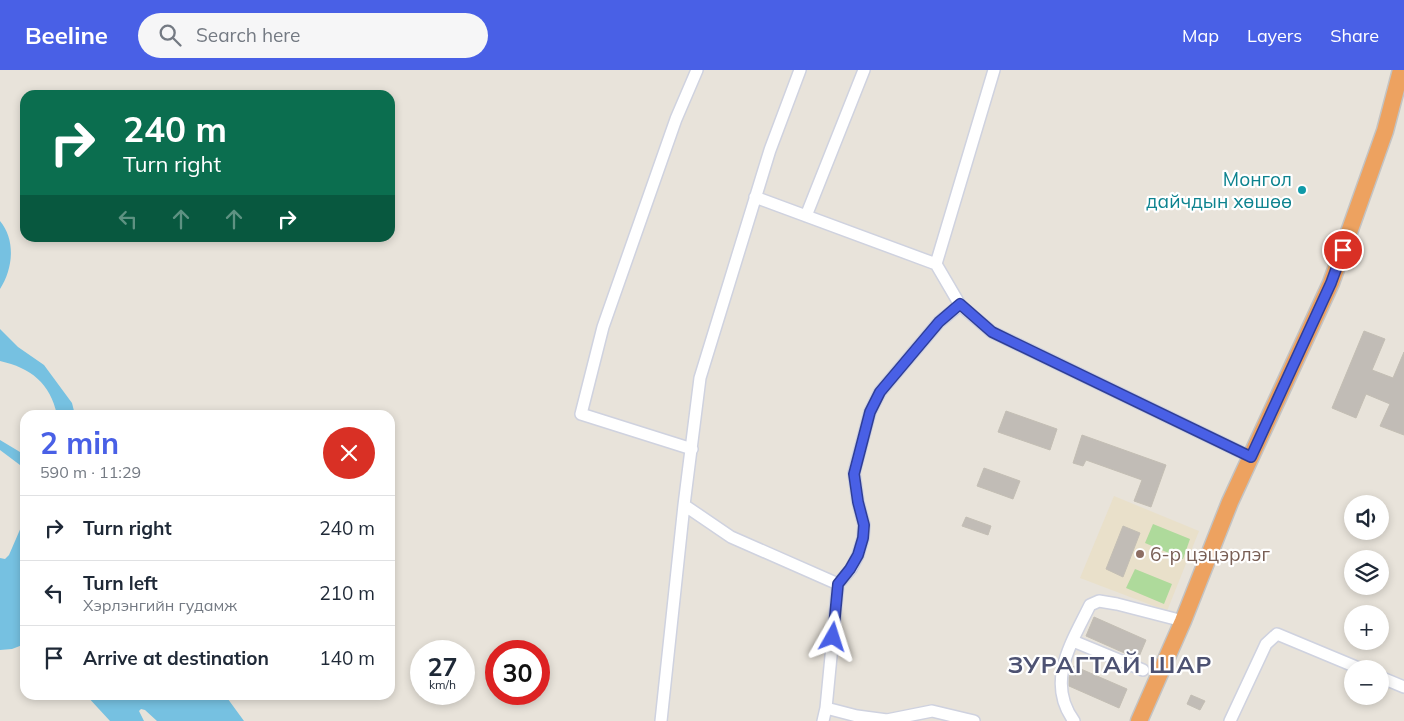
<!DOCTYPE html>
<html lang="en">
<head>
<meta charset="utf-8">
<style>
  :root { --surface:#fff; --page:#f6f6f7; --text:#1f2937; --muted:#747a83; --line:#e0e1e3; --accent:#4960e6 }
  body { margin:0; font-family:Mulish,sans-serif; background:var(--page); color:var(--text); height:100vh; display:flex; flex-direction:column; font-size:19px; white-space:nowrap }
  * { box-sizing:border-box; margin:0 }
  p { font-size:16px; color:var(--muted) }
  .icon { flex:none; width:28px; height:28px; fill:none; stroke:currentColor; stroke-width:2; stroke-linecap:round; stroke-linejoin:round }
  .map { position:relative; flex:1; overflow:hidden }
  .side { position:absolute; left:20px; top:340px; width:375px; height:290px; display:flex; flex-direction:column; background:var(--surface); border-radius:15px; box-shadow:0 2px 8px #0003 }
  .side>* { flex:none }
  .hud { position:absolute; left:20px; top:20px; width:375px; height:152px; border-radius:15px; box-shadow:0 2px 8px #0003; background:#0b6e4f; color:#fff; overflow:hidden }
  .buttons { position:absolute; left:1344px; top:425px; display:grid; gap:10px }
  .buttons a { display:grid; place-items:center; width:45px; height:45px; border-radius:50%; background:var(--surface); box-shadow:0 2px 8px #0003; font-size:25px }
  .speed { position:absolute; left:410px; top:570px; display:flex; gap:10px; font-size:25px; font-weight:700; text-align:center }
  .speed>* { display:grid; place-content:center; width:65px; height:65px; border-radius:50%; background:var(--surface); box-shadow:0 2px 8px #0003; line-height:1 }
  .speed small { font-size:12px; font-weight:400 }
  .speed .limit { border:8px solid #d22; background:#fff; color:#111 }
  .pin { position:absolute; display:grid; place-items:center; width:42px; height:42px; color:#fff; margin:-21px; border:2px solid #fff; border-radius:50%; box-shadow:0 1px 5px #0007 }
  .me { position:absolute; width:55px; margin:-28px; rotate:6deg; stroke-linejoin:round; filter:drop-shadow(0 0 4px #0008) }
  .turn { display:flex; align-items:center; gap:18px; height:105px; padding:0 20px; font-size:22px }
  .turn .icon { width:65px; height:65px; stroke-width:2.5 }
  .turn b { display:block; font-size:35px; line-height:42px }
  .lanes { display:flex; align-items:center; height:48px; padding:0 20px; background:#0003; justify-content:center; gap:25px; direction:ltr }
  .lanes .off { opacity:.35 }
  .round { display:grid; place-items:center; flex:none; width:52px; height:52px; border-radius:26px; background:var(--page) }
  .headline { display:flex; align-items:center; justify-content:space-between; height:85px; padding:0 20px }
  h1 { font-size:30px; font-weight:700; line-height:38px; color:var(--accent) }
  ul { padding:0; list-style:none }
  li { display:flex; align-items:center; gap:15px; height:65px; padding:0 20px; border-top:1px solid var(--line) }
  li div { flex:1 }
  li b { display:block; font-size:19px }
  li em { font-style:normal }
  header { display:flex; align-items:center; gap:30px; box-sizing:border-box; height:70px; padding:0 25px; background:var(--accent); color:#fff }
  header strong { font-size:24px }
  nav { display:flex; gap:28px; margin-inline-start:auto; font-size:18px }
  .search { width:350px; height:45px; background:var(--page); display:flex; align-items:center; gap:12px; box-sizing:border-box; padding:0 18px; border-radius:28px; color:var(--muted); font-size:19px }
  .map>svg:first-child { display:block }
  .education { fill:#e9e0ca }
  .green { fill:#aeda9b }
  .water { fill:#76c1e1 }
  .building { fill:#c1bcb6; stroke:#c3beb4 }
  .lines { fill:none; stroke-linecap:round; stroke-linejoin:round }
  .minor-casing { stroke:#cfd2df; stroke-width:14 }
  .highway-casing { stroke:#c3c3c3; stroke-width:19 }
  .minor { stroke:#fff; stroke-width:11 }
  .highway { stroke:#eda260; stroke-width:16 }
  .route-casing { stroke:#2f3e96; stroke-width:12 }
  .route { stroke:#4960e6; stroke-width:9 }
  .culture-dot { fill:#0f9aa8; stroke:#fff; stroke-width:2 }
  .education-dot { fill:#8d6e63; stroke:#fff; stroke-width:2 }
  .labels { text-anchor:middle; stroke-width:4.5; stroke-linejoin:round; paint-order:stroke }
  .culture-label { font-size:19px; fill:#0d838f; stroke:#fff; text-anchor:end }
  .education-label { font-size:19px; fill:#785e54; stroke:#fff; text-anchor:start }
  .district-label { font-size:24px; font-weight:bold; letter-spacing:1px; fill:#4d5272; stroke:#fff }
</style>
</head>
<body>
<header>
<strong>Beeline</strong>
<div class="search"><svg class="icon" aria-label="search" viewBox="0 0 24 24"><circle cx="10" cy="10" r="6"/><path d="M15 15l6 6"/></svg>Search here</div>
<nav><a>Map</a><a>Layers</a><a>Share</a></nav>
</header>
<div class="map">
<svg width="1404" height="651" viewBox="0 0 1404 651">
  <rect width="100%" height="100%" fill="#e8e3da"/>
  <path class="education" d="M1114,426L1199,461L1167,541L1080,508Z"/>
  <path class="green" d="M1153,454L1190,469L1183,489L1145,473Z
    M1135,499L1172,514L1164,534L1126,518Z"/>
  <path class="water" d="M0,151C16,170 13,199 0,219Z
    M0,259L18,277L44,295L72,333L75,345H57C50,313 31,298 0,291Z
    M0,370L25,385V402L20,395L0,380Z
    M25,448V574L12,579L0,580V488L5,489L9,485Z
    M86,625H225L244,651H157L145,640L141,639L139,641L144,651H110Z"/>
  <path class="building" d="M1364,261L1385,269L1372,300L1393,308L1404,282V365L1380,356L1390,334L1366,324L1356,348L1332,338Z
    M1006,341L1057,359L1050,380L998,362Z
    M1082,365L1166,395L1151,437L1134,431L1142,410L1086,390L1083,396L1073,393Z
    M984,398L1020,411L1013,429L977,416Z
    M966,447L991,456L988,465L962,456Z
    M1123,456L1140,463L1123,507L1106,499Z
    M1094,547L1146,570L1138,589L1086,566Z
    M1074,596L1127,619L1119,638L1069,616V607Z
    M1191,625L1205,631L1200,640L1187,634Z"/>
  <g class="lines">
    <defs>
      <path id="minor" d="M755,127L936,194L960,235L992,262L1251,387
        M806,146L864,0
        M936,194L994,0
        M692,379L581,344L603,257L676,49L697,0
        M684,435L731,467L838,514
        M1073,571L1143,600
        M1380,607L1404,617
        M826,638L857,646L887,650L932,641L974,651
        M661,651L684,435L700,308L770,80L800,0
        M823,651L826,638L838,514L851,499L858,485L863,468L864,455L858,432L854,403L870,342L880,322L939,252L960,235
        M1074,651C1045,612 1072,572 1090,535L1099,531L1117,534L1183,551
        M1230,651L1266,574L1277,564L1361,599"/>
      <path id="highway" d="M1139,651L1183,551L1230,432L1331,213L1385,61L1401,0"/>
    </defs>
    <use href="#minor" class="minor-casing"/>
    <use href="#highway" class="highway-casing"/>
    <use href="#minor" class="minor"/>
    <use href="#highway" class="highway"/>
  </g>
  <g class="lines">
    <defs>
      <path id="route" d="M833,567L838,514L850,499L858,485L863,468L864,455L858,432L854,404L870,342L880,322L939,252L960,234L992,262L1251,387L1331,213L1343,180"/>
    </defs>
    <use href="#route" class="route-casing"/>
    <use href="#route" class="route"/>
  </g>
  <circle class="culture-dot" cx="1302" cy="120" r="5"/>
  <circle class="education-dot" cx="1140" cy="484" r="5"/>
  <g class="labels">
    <g class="culture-label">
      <text x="1292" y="116">Монгол<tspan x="1292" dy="22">дайчдын хөшөө</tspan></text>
    </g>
    <g class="education-label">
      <text x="1150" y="491">6-р цэцэрлэг</text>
    </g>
    <g class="district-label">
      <text x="1110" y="603">ЗУРАГТАЙ ШАР</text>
    </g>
  </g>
</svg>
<div class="buttons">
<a><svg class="icon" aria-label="sound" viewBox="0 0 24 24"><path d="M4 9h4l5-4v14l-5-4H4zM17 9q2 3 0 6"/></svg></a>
<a><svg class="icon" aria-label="layers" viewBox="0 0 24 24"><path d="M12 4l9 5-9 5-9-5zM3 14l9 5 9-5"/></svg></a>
<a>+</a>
<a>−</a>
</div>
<div class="speed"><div>27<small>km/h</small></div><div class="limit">30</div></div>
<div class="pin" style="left:1343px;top:180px;background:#d93025"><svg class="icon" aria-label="arrive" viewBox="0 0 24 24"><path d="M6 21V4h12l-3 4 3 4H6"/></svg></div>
<svg class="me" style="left:833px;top:567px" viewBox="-20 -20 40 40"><path d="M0-17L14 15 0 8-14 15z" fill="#4960e6" stroke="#fff" stroke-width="4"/></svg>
<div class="hud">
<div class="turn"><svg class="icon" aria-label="right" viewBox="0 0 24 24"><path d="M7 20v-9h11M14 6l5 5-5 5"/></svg><div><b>240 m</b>Turn right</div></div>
<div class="lanes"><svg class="icon off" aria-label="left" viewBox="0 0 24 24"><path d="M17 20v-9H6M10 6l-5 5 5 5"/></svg><svg class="icon off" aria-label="ahead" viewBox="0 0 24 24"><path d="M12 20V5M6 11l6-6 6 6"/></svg><svg class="icon off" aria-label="ahead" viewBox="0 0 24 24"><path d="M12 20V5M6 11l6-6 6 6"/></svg><svg class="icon" aria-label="right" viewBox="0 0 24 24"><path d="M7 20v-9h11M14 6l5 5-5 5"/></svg></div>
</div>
<section class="side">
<div class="headline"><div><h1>2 min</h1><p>590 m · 11:29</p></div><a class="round" style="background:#d93025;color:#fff"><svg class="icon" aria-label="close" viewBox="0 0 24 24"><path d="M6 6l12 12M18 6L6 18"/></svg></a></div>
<ul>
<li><svg class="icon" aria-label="right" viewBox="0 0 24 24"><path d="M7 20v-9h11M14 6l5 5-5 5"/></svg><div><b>Turn right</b></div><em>240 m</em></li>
<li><svg class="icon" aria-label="left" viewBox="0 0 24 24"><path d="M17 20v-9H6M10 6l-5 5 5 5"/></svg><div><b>Turn left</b><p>Хэрлэнгийн гудамж</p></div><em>210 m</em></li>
<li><svg class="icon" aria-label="arrive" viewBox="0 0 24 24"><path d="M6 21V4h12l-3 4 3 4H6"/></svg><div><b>Arrive at destination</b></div><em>140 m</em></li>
</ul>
</section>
</div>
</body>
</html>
